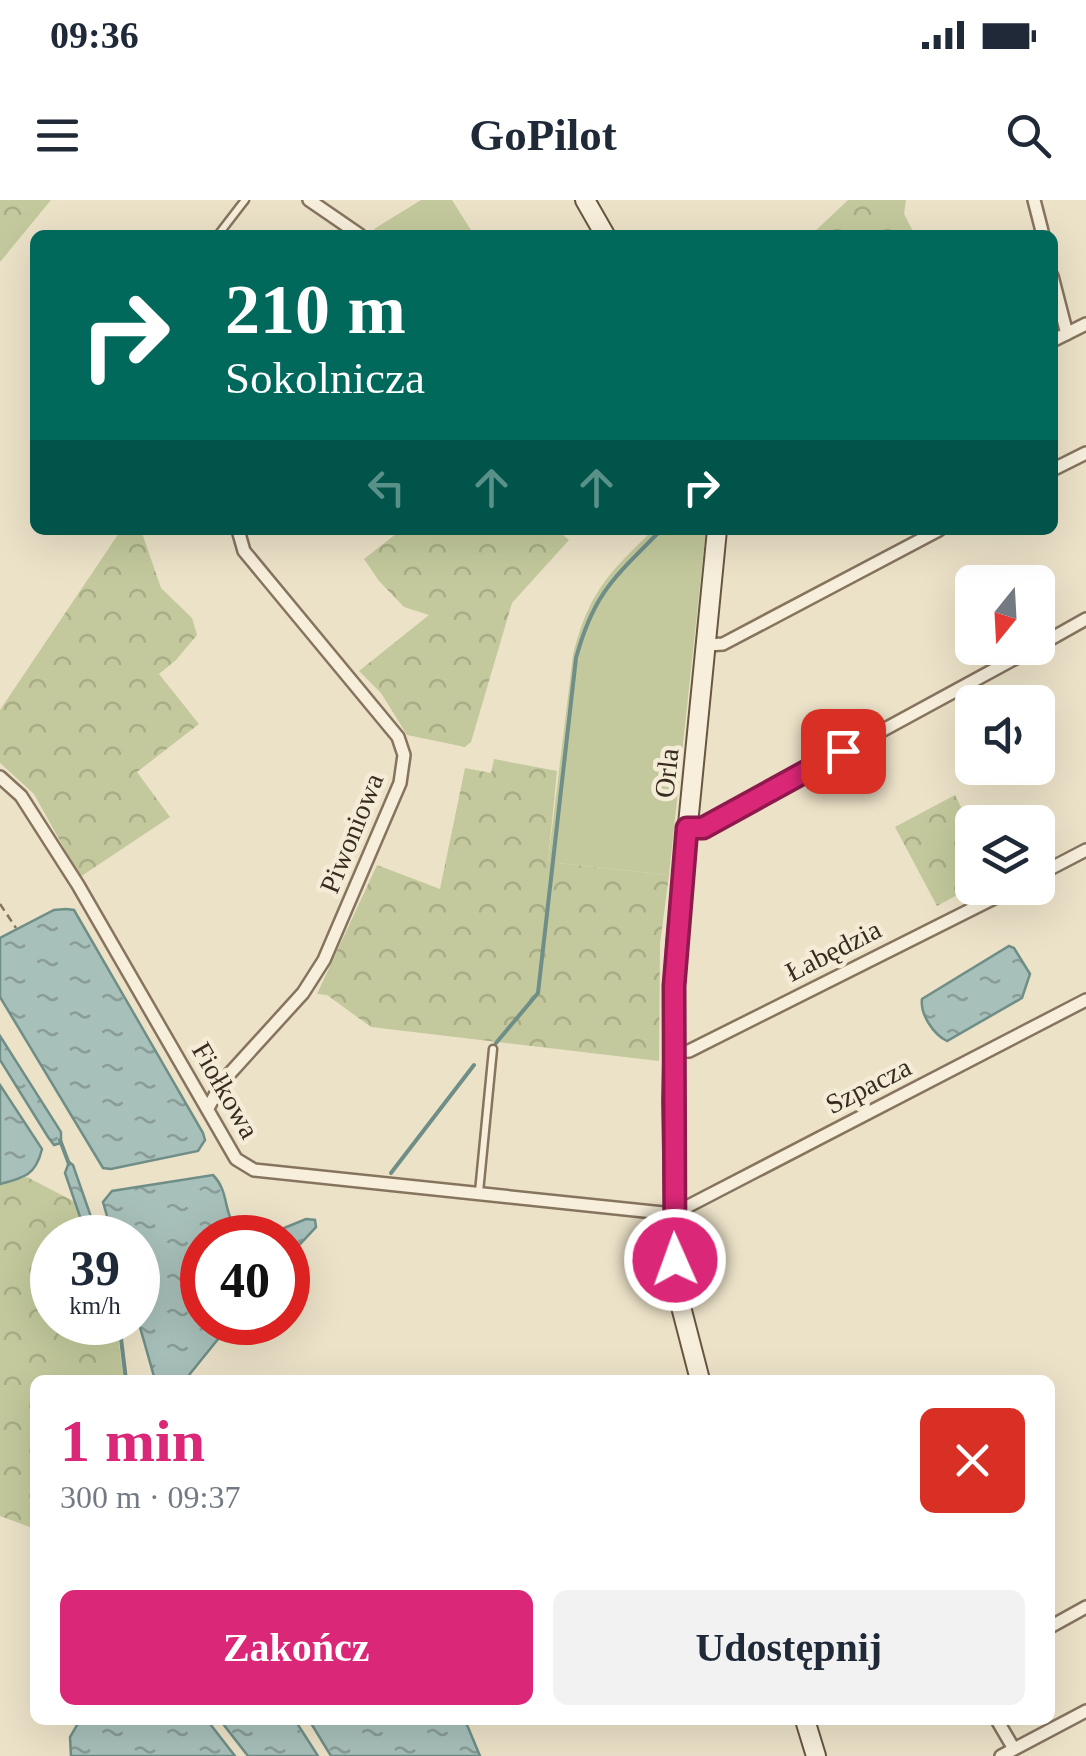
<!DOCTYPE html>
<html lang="pl">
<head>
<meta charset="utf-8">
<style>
  :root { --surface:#fff; --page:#f2f2f3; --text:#1f2937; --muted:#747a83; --accent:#db2777 }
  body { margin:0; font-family:Georgia,serif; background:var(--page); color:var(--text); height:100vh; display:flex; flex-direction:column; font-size:38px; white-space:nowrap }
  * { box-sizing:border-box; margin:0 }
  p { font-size:32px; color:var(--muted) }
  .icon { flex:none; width:55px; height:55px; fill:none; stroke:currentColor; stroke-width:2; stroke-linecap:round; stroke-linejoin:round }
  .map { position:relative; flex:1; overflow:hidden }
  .details { position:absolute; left:30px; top:1175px; width:1025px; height:350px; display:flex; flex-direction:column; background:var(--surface); border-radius:15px; box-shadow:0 10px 40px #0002 }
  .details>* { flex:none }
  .banner { position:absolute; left:30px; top:30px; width:1028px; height:305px; border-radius:15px; box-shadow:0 10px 40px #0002; background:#00695c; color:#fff; overflow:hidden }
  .needle { width:65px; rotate:198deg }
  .fabs { position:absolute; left:955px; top:365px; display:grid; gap:20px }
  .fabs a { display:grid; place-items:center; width:100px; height:100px; border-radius:15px; background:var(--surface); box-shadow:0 10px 40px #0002; font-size:50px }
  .speed { position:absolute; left:30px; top:1015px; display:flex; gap:20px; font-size:50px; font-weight:700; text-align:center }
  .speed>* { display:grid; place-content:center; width:130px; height:130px; border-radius:50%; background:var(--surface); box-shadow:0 10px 40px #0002; line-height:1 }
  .speed small { font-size:25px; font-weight:400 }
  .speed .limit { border:15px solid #d22; background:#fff; color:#111 }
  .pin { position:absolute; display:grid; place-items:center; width:85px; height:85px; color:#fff; margin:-42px; border-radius:20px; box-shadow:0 5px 15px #0006 }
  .me { position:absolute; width:110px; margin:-55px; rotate:358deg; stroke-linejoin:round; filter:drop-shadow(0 0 8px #0008) }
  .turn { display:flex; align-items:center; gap:35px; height:210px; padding:0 30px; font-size:45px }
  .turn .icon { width:130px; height:130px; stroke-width:2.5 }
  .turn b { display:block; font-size:70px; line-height:85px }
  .lanes { display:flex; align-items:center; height:95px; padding:0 30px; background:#0003; justify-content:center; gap:50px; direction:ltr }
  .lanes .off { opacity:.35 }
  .round { display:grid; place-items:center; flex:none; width:105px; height:105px; border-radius:15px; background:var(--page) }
  .head { display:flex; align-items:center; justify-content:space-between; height:170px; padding:0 30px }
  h1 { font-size:60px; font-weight:800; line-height:75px; color:var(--accent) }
  .cta { display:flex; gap:20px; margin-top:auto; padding:20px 30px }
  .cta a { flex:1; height:115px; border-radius:15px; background:var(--accent); color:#fff; font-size:40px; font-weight:800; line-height:115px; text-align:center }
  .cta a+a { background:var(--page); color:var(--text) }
  .status { display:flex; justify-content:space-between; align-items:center; height:70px; padding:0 50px; background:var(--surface); direction:ltr }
  .status svg { height:28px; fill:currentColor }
  header { display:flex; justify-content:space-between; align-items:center; height:130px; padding:0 30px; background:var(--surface); font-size:45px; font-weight:800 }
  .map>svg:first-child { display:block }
  .green { fill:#c3c99c }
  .forest { fill:url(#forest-crowns) }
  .water { fill:url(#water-ripples); stroke:#6f8e87; stroke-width:2.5 }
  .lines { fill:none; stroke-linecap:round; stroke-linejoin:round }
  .stream { stroke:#6f8e87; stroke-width:4 }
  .lane-casing { stroke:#86745e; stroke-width:11 }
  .street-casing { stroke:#86745e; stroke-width:16 }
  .secondary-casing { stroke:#685641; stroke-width:22 }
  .path { stroke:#86745e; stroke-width:2.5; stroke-dasharray:8 5; stroke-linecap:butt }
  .lane { stroke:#f7efdb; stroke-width:6 }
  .street { stroke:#f7efdb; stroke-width:11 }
  .secondary { stroke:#f7efdb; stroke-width:18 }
  .route-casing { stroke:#8e194d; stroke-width:25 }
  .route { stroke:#db2777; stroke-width:18 }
  .labels { text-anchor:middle; stroke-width:9; stroke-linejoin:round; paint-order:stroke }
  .street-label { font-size:28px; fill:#382c21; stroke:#f4ecd7 }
</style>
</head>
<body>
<div class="status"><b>09:36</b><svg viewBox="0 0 49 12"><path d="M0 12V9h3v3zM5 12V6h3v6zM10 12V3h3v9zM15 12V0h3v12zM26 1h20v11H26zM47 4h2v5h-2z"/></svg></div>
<header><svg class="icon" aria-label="menu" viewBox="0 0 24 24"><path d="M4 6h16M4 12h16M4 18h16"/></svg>GoPilot<svg class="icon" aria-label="search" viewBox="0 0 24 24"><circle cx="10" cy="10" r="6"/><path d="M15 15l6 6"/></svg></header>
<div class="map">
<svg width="1086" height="1556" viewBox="0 0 1086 1556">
  <defs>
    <pattern id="forest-crowns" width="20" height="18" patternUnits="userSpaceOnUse" patternTransform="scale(2.5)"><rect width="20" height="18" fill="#c3c99c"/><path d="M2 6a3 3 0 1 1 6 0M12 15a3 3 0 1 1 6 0" fill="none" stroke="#a8ad86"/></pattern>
    <pattern id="water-ripples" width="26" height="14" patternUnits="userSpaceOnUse" patternTransform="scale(2.5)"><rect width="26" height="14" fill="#a8c0ba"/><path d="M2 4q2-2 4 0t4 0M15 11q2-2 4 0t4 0" fill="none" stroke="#8a9c97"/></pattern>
  </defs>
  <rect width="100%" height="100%" fill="#ece2c8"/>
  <path class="green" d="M421,0H452L474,35H383L374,29Z
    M653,330H706L669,675L548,662L573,455C589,392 608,374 653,330Z"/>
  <path class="forest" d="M0,0H51L0,62Z
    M848,0H906L904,14L915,35H811Z
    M121,330H141L161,388L192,418L197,435L176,460L159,474L199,524L137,572L170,617L80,677L34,594L0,563V510Z
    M401,330H557L569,340L512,403L471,542L465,547L407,535L381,493L359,471L429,415L404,407L379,381L364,359Z
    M494,559L557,571L548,662L669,675L660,744L659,861L371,827L327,795L317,794L377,665L440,689L465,568L491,573Z
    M955,595L972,629V687L937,706L895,627Z
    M27,977L75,1002L87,1037L52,1038V1122L116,1123L124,1180H35V1329L0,1316V984Z"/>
  <path class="water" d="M66,709L74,710L203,933L205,940L198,951L111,969L103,968L0,797V738L54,710Z
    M1009,746L1014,748L1030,774L1022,798L947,841C933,834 920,814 922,799Z
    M0,836L61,932V943L54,945L48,937L0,860Z
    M0,885L42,949C36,975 24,978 0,984Z
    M69,962L73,965L98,1037H87L65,973Z
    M213,975C233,995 219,1021 248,1037L202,1038V1122L231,1123L185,1180H155L138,1120V1038L113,1037L103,1002L112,991Z
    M306,1019L315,1020L316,1027L288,1057V1038L262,1037Z
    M80,1520H207L235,1556H71L70,1537Z
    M220,1520H295L318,1556H248Z
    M309,1520H465L480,1556H331Z"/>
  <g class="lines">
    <path class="stream" d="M496,843L538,793L576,458C594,392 615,377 661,330
      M60,940L69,964
      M391,973L474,865
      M119,1122L126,1180"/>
    <defs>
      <path id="lane" d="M218,35L245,0
        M479,992L493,849"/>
      <path id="street" d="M309,0L360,35
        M1034,0L1043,35
        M1052,76L1067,134
        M1052,141L1086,124
        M1052,270L1086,253
        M707,445L723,444L939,330
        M1038,446L1086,419
        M0,577L21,596L78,685L236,959L254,970L673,1014L1086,800
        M687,628H703L1034,448
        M1038,675L1086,650
        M673,852L689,851L1014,688
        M208,908L223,881L303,793L324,760L400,583L404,555L398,537L244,351L238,330
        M1050,1427L1086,1407
        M997,1520L1014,1549
        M1001,1556L1086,1511"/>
      <path id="secondary" d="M585,0L605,35
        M700,1180L679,1099L675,1060L672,901L676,746L717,330
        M805,1520L816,1556"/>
    </defs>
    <use href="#lane" class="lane-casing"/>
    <use href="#street" class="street-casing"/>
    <use href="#secondary" class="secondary-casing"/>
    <path class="path" d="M0,704L16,728"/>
    <use href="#lane" class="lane"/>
    <use href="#street" class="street"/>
    <use href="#secondary" class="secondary"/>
  </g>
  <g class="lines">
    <defs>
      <path id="route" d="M675,1060L674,786L687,628H703L843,551"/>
    </defs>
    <use href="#route" class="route-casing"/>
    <use href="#route" class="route"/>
  </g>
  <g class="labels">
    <g class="street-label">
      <text transform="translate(666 573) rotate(-84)" y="10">Orla</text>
      <text transform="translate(351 633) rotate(-68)" y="10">Piwoniowa</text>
      <text transform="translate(833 750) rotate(-27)" y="10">Łabędzia</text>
      <text transform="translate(868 885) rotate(-27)" y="10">Szpacza</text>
      <text transform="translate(226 890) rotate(60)" y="10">Fiołkowa</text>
    </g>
  </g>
</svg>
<div class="fabs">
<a><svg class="needle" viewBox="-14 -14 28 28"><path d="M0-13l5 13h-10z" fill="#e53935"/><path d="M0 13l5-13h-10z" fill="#747a83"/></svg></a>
<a><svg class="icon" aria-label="sound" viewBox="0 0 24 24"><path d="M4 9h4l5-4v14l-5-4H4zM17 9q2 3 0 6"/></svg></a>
<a><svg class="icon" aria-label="layers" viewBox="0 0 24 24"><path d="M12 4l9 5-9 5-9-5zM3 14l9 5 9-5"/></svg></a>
</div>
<div class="speed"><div>39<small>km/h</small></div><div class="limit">40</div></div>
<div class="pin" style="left:843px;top:551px;background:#d93025"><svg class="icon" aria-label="arrive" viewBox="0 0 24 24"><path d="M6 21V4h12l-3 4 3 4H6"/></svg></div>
<svg class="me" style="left:675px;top:1060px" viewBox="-20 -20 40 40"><circle r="17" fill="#db2777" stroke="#fff" stroke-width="3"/><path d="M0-11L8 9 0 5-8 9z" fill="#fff"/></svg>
<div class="banner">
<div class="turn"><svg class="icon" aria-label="right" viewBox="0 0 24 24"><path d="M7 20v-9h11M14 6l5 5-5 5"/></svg><div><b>210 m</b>Sokolnicza</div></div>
<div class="lanes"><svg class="icon off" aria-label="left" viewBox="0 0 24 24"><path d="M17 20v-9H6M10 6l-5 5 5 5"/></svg><svg class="icon off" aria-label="ahead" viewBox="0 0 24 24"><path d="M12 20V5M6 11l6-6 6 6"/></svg><svg class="icon off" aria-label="ahead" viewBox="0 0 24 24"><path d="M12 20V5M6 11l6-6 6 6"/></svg><svg class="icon" aria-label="right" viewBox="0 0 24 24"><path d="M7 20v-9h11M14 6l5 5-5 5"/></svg></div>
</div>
<section class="details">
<div class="head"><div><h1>1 min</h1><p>300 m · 09:37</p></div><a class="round" style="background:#d93025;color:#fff"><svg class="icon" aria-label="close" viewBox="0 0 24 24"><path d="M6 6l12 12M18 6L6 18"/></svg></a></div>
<div class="cta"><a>Zakończ</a><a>Udostępnij</a></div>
</section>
</div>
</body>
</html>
